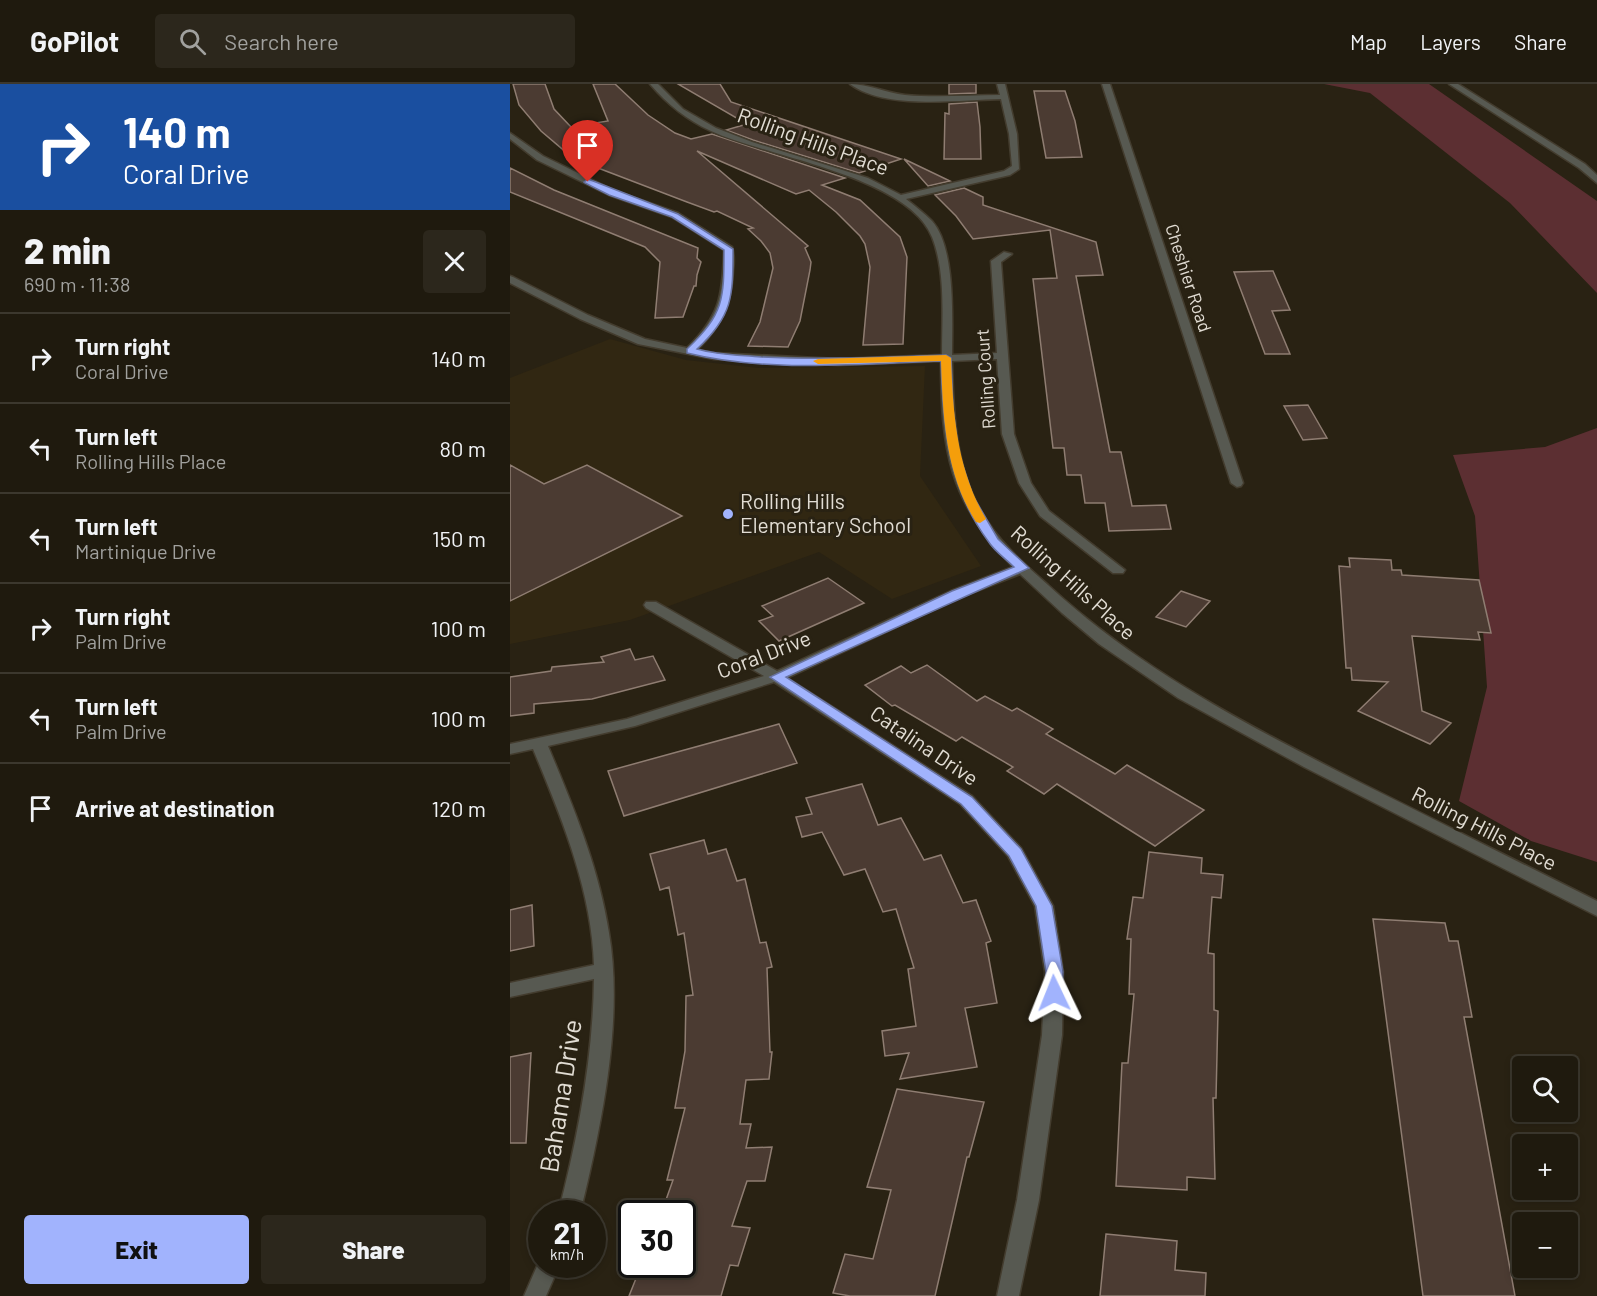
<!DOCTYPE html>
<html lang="en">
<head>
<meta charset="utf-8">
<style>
  :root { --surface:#1f1a0e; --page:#2c271c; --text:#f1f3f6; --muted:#a1a19e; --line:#3c382e; --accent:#a1b3fd }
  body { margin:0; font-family:Barlow,sans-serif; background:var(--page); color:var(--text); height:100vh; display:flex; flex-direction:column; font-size:22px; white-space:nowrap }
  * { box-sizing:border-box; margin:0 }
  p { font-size:20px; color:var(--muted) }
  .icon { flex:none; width:33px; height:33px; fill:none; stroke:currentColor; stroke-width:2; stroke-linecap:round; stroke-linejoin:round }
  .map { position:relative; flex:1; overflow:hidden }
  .sheet { display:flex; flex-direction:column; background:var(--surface); width:510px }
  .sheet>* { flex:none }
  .banner { background:#1a4fa0; color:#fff; overflow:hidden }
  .tools { position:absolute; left:1002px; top:972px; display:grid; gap:12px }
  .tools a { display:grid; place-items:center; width:66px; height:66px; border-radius:6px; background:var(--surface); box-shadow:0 3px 9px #0003,0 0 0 2px var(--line); font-size:30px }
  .speed { position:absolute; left:18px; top:1116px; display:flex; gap:12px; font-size:30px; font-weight:700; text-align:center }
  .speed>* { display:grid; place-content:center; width:78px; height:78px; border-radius:50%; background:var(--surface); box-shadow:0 3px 9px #0003,0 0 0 2px var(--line); line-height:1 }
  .speed small { font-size:15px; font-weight:400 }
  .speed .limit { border:3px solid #111; border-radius:9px; background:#fff; color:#111 }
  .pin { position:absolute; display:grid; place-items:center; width:51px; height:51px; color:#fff; margin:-62px -26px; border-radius:50% 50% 50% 0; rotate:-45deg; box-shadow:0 0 6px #0007 }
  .pin .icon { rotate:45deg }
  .me { position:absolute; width:66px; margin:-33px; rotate:358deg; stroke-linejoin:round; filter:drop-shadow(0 0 4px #0008) }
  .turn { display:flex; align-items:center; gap:21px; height:126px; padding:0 24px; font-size:27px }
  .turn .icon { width:78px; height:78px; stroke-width:2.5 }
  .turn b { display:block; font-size:42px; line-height:51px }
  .round { display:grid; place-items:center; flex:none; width:63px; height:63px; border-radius:6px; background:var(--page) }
  .headline { display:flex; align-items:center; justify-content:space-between; height:102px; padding:0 24px }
  h1 { font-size:36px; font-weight:800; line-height:45px }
  .button { display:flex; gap:12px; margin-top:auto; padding:12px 24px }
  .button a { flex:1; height:69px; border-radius:6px; background:var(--accent); color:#111; font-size:24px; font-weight:800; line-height:69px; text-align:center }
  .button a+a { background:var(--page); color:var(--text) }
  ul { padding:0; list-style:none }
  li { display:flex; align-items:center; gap:18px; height:90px; padding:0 24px; border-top:2px solid var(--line) }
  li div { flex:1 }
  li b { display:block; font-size:22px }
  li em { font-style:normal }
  header { display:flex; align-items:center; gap:36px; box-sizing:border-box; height:84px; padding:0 30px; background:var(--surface); border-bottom:2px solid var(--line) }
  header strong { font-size:28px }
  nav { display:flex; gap:33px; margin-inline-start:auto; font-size:21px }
  .search { width:420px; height:54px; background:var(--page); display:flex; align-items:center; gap:15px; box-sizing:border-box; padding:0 21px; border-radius:6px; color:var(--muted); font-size:22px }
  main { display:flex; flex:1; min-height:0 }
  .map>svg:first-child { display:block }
  .built { fill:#312712 }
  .green { fill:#5c2f32 }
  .building { fill:#4b3b32; stroke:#8f7d72; stroke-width:1.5 }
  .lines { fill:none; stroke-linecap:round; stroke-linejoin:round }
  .minor-casing { stroke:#433c2e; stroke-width:3 }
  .minor { fill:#575951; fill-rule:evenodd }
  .route { fill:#a1b3fd; stroke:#6974a4; stroke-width:1.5 }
  .slow { fill:#f59e0b }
  .poi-dot { fill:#a1b3fd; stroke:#292213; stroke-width:2 }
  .labels { text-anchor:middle; stroke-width:6; stroke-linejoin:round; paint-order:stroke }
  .far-street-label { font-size:18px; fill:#e2ddd4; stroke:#292213 }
  .street-label { font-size:21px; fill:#e2ddd4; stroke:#292213 }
  .poi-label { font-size:21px; fill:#e2ddd4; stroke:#292213; text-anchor:start }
  .near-street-label { font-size:26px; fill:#e2ddd4; stroke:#292213 }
</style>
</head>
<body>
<header>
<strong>GoPilot</strong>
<div class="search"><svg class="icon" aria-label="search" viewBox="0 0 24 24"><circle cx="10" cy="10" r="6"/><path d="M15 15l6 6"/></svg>Search here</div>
<nav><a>Map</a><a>Layers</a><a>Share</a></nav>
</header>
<main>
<section class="sheet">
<div class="banner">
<div class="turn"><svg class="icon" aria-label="right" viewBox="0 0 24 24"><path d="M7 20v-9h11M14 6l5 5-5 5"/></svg><div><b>140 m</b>Coral Drive</div></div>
</div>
<div class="headline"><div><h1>2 min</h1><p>690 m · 11:38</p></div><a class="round"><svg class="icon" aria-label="close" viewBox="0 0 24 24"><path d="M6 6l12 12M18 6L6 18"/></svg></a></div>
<ul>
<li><svg class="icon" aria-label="right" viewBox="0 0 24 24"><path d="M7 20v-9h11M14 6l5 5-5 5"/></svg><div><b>Turn right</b><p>Coral Drive</p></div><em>140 m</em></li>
<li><svg class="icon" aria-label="left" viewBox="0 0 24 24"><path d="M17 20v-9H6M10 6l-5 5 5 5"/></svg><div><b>Turn left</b><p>Rolling Hills Place</p></div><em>80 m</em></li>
<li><svg class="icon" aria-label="left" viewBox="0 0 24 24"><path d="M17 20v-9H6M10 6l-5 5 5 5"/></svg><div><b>Turn left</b><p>Martinique Drive</p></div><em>150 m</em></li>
<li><svg class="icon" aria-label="right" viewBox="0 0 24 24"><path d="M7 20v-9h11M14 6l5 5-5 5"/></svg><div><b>Turn right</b><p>Palm Drive</p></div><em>100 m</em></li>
<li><svg class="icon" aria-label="left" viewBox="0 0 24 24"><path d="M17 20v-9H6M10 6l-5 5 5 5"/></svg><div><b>Turn left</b><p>Palm Drive</p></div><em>100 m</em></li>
<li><svg class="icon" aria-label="arrive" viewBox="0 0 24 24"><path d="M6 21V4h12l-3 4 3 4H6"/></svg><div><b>Arrive at destination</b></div><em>120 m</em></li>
</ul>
<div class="button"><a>Exit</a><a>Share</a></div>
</section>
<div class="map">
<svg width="1087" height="1212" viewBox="0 0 1087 1212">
  <rect width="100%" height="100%" fill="#292213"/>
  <path class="built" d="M100,255L176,276L249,284L415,282L410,392L471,482L382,515L309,468L120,536L0,560V294Z"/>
  <path class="green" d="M814,0H919L1087,117V209L1000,119L860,9Z
    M1087,344V778L1021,757L949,717L977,603L965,432L943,371L1035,363Z"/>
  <path class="building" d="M3,0H35L44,25L61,43L98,37L83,0H105L138,31L165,49L181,55L202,50L335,94L312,101L350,116L390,153L397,173L393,260L353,261L360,183L355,160L350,152L326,128L299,106L286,110L187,67L298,162L295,164L301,178L300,186L290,237L278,263L238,262L250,238L263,184L260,169L251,157L238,145L243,144L207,127L204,128L177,118L88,84L57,69L31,47L9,21Z
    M168,0H210L221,18L391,75L349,89L243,56L216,46L237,40Z
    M439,0H466V9L439,10Z
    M524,7H555L565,37L572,73L536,74Z
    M467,18L470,43L471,75H434L435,29L439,30V20Z
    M394,75L440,97L418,102Z
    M0,84L44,106L188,164L187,174L191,178L187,191L186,202H184L173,233L145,234L150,178L135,163L0,108Z
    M454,104L473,113V121L586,158L593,191L566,192L600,368H611L622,422L656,421L661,445L599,447L595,419H575L571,391H557L554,364H543L523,195L547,194L540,146L463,155L446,132L425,111Z
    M763,187L780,226L762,227L780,270H755L724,188Z
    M798,321L817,354L793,356L774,322Z
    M0,381L34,400L77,381L172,432L0,517Z
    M839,474L881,476L882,486H891L892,491L969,496L981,549L968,548L970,556L902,552L912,627L941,639L920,660L848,627L878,598L842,596L841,584H836L829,482L840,483Z
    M318,494L354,519L269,557L249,537L263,532L252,522Z
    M671,507L700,517L676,543L646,533Z
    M120,565L125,576L143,572L155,596L82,615L24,620V629L0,632V593L41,587L42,583L94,578L91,573Z
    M417,581L467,617L475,612L502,627L507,624L543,645L536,650L605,690L617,681L694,726L645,762L547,700L534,710L497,687L503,683L452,653L446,657L385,621L382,622L355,601L391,582L401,589Z
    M269,640L287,679L114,732L98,687Z
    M352,700L368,741L391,734L414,776L431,771L453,819L466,816L481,857L476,859L487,919L455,924L467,983L390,995L399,969L375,972L372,947L406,942L398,885L404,884L386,825L373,828L355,785L334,791L312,748L292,753L286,733L302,730L296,714Z
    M194,756L198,770L216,765L227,797L235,795L250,859L256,858L262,883L257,884L260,968H262L259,995L236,996L230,1040H241L236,1064L262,1063L255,1097H237L222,1142L240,1144L228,1182L220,1181L211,1212H119L129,1187L172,1191V1130H151L163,1096H157L175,1024H165L175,967L176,912L183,911L174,849L168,851L159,803L150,806L140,770Z
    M639,768L692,774L691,789L713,791L711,814L702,813L698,869L704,870V926L708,927L706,1014H703L705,1095L677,1093V1106L606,1102L612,979H618L624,910H619L621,855H617L623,813L633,814Z
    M22,821L24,862L0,867V826Z
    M863,835L935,839L939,857H948L962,933H954L1005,1212H913Z
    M21,969L16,1059H0V973Z
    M387,1005L474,1018L459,1073H457L425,1212H340L323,1209L335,1170L363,1175L381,1106L357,1103Z
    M596,1150L667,1157L665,1186L696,1189L695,1212H590Z"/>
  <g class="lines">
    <defs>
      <path id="minor" d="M140,0H148L173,25L206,44L242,58L358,94L391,111L494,87L502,82L499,50L491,15C449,16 375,26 340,0C358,0 377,9 395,11C427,14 459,11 490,11L487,0H495L507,50L509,85L500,91L396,115C405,122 414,129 422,137C446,164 442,236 442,271L487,269L481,177L494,168L502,170L491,178L504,350L521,399L539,427L615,486L613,489H603L530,432L509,399L492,350L487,275L442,277C443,327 445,382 471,427C487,456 513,479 538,501C630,586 740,643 851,699C930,738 1008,778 1087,817V832L794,683L668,614L589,560L552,529L510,490L451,513L277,594L462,712L511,764L543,822L553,888L552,951L529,1116L509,1212H487L507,1116L532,951L535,888L525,822L498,772L450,720L264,598L125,642L38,662C63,722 89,784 99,849C114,936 91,1044 70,1130H48C68,1053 83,975 84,895L0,913V899L84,881C82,807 51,732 23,665L0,670V660L117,635L254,592L136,524L134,521L136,518H146L267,587L441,507L503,483C439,419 431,365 431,277L328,281L204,275L128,260L70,235L0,199V192L3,193L78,231L135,255L177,264C210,232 213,211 214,166L162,133L99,111L27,76L0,55V49L33,72L105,107L168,129L222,163C224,170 224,179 223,186C222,220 211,242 187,266L204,269L328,275L432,271C432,234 436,188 422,153C398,92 257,73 201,47C177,36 157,20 140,0Z
        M592,0H600L733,399L731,402L727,403L721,399Z
        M939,0H948L1075,80L1087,91V99L1069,84Z
        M31,1173L32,1180H50L36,1212H14Z"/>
    </defs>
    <use href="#minor" class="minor-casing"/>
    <use href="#minor" class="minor"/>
  </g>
  <path class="route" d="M78,95L168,130L223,165C223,212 223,232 187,265C208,271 229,271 251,273C313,276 374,273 436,271L441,274L443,325L449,370L463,412L488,455L519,484L276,593L462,713L511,765L542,822L553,888L552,909L550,914L544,916L538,914L535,909L536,888L526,822L499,772L451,720L260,593L442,507L504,483C496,475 484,467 478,457C438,403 433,342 431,277C348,280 258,289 177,269V265C214,230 214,215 214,166L162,133L99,111L75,99L74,98Z"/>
  <path class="slow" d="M436,271L441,274C443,331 447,385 476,435L470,439L466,438C435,389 433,333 431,277L308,280L303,277L308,275Z"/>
  <circle class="poi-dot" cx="218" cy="430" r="6"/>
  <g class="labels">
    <g class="far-street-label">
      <text transform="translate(678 194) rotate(72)" y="6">Cheshier Road</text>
      <text transform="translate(476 295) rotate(-94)" y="6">Rolling Court</text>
    </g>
    <g class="street-label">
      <text transform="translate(303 58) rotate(20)" y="7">Rolling Hills Place</text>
      <text transform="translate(563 499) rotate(42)" y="7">Rolling Hills Place</text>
      <text transform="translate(254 571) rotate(-21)" y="7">Coral Drive</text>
      <text transform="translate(414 662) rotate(34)" y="7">Catalina Drive</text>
      <text transform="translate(974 745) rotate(27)" y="7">Rolling Hills Place</text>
    </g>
    <g class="poi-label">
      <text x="230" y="425">Rolling Hills<tspan x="230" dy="24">Elementary School</tspan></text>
    </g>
    <g class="near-street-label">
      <text transform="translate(51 1012) rotate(-81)" y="9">Bahama Drive</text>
    </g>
  </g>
</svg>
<div class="tools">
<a><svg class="icon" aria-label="search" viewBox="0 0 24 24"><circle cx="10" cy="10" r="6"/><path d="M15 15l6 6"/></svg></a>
<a>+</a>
<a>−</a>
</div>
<div class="speed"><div>21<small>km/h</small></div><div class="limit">30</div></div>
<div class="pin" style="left:78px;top:98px;background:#d93025"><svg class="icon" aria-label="arrive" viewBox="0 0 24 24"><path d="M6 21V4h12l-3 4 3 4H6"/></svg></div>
<svg class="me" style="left:544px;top:909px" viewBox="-20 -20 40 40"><path d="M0-17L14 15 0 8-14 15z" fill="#a1b3fd" stroke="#fff" stroke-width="4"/></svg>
</div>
</main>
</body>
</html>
